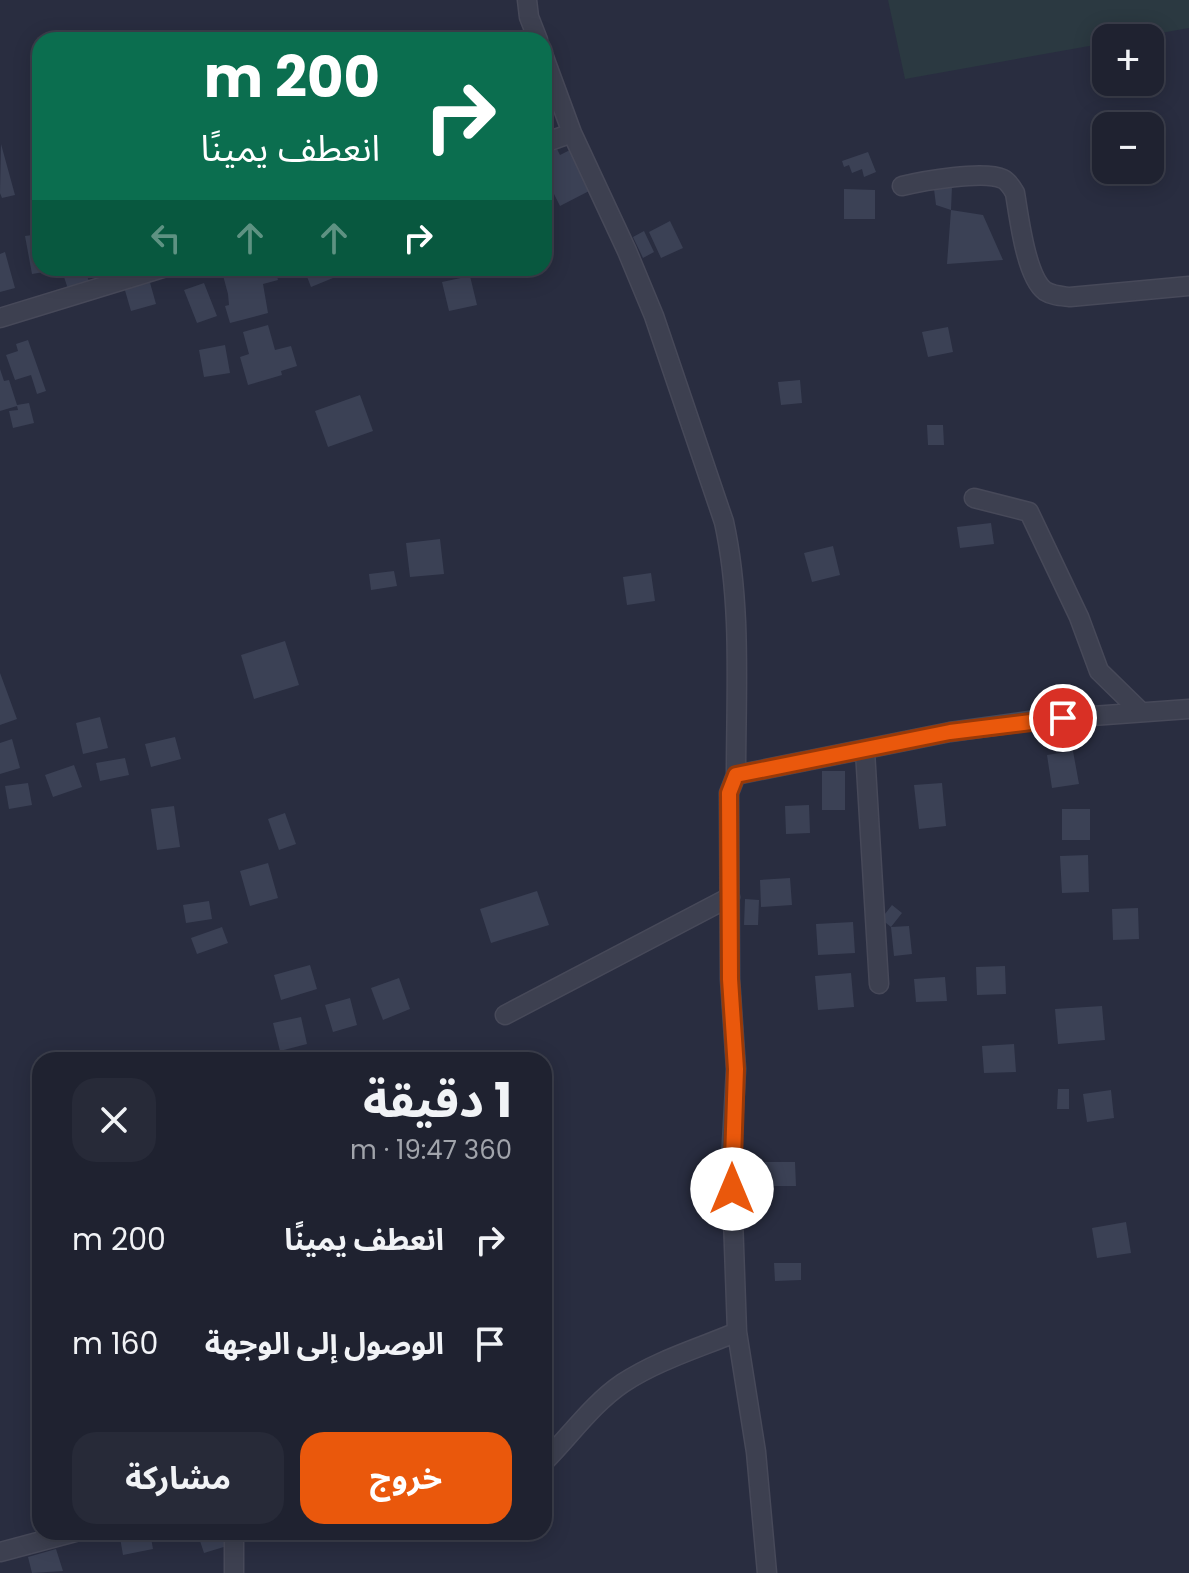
<!DOCTYPE html>
<html lang="ar">
<head>
<meta charset="utf-8">
<style>
  :root { --surface:#1f2230; --page:#272a38; --text:#f1f3f6; --muted:#a1a4ab; --line:#3c3f4c; --accent:#ea580c }
  body { margin:0; font-family:Poppins,"Noto Sans Arabic",sans-serif; background:var(--page); color:var(--text); direction:rtl; height:100vh; display:flex; flex-direction:column; font-size:30px; white-space:nowrap }
  * { box-sizing:border-box; margin:0 }
  p { font-size:26px; color:var(--muted) }
  .icon { flex:none; width:44px; height:44px; fill:none; stroke:currentColor; stroke-width:2; stroke-linecap:round; stroke-linejoin:round }
  .map { position:relative; flex:1; overflow:hidden; direction:ltr }
  .details { position:absolute; left:32px; top:1052px; width:520px; height:488px; display:flex; flex-direction:column; background:var(--surface); border-radius:24px; box-shadow:0 4px 20px #0003,0 0 0 2px var(--line); direction:rtl }
  .details>* { flex:none }
  .hud { position:absolute; left:32px; top:32px; width:520px; height:244px; border-radius:24px; box-shadow:0 4px 20px #0003,0 0 0 2px var(--line); direction:rtl; background:#0b6e4f; color:#fff; overflow:hidden }
  .tools { position:absolute; left:1092px; top:24px; display:grid; gap:16px }
  .tools a { display:grid; place-items:center; width:72px; height:72px; border-radius:16px; background:var(--surface); box-shadow:0 4px 20px #0003,0 0 0 2px var(--line); font-size:40px }
  .pin { position:absolute; display:grid; place-items:center; width:68px; height:68px; color:#fff; margin:-34px; border:4px solid #fff; border-radius:50%; box-shadow:0 2px 8px #0007 }
  .me { position:absolute; width:88px; margin:-44px; rotate:0deg; stroke-linejoin:round; filter:drop-shadow(0 0 6px #0008) }
  .turn { display:flex; align-items:center; gap:28px; height:168px; padding:0 40px; font-size:36px }
  .turn .icon { width:104px; height:104px; stroke-width:2.5 }
  .turn b { display:block; font-size:56px; line-height:68px }
  .lanes { display:flex; align-items:center; height:76px; padding:0 40px; background:#0003; justify-content:center; gap:40px; direction:ltr }
  .lanes .off { opacity:.35 }
  .round { display:grid; place-items:center; flex:none; width:84px; height:84px; border-radius:24px; background:var(--page) }
  .summary { display:flex; align-items:center; justify-content:space-between; height:136px; padding:0 40px }
  h1 { font-size:48px; font-weight:700; line-height:60px }
  .button { display:flex; gap:16px; margin-top:auto; padding:16px 40px }
  .button a { flex:1; height:92px; border-radius:24px; background:var(--accent); color:#fff; font-size:32px; font-weight:700; line-height:92px; text-align:center }
  .button a+a { background:var(--page); color:var(--text) }
  ul { padding:0; list-style:none }
  li { display:flex; align-items:center; gap:24px; height:104px; padding:0 40px }
  li div { flex:1 }
  li b { display:block; font-size:30px }
  li em { font-style:normal }
  .map>svg:first-child { display:block }
  .green { fill:#2b3941 }
  .building { fill:#3b4155 }
  .lines { fill:none; stroke-linecap:round; stroke-linejoin:round }
  .minor-casing { stroke:#474959; stroke-width:21 }
  .minor { stroke:#3d4050; stroke-width:18 }
  .route-casing { stroke:#983908; stroke-width:20 }
  .route { stroke:#ea580c; stroke-width:14 }
</style>
</head>
<body>
<div class="map">
<svg width="1189" height="1573" viewBox="0 0 1189 1573">
  <rect width="100%" height="100%" fill="#292d40"/>
  <path class="green" d="M888,0H1189V28L1132,38H1106V43L905,79Z"/>
  <path class="building" d="M1,144L15,195L2,198L0,193Z
    M557,149L560,155L570,150L591,190L560,206L544,174V155Z
    M868,152L876,172L864,177L862,169L852,173L849,165L844,167L842,161Z
    M952,186L951,210L936,205L934,189Z
    M844,189L875,190V219H844Z
    M951,210L983,215L1003,260L947,264Z
    M670,221L683,248L661,258L649,232Z
    M644,231L654,252L643,258L633,237Z
    M40,234V268L56,270L32,274L25,236Z
    M5,252L15,288L0,292V254Z
    M221,268H275L278,280L263,284L268,313L230,323L225,306L229,305L228,294Z
    M320,268H329L333,278L311,287L306,274Z
    M84,269L89,281L68,289L64,277Z
    M470,276L477,305L449,311L442,282Z
    M149,279L156,304L131,311L124,287Z
    M204,283L217,316L197,323L184,290Z
    M268,325L275,350L291,346L297,366L281,371L282,375L248,385L240,357L249,354L243,332Z
    M948,327L953,352L928,357L922,332Z
    M28,340L46,391L37,394L31,375L15,380L6,355L18,351L16,344Z
    M225,345L230,373L204,377L199,350Z
    M0,369L4,381L9,380L17,405L29,403L34,423L13,428L9,411L18,410L17,406L0,411Z
    M800,380L802,403L781,405L778,382Z
    M360,395L373,431L328,447L315,411Z
    M927,425H943L944,445H928Z
    M991,523L994,544L960,548L957,527Z
    M440,539L444,574L410,577L406,543Z
    M833,546L840,575L812,582L804,553Z
    M394,571L397,586L371,590L369,574Z
    M651,573L655,601L627,605L623,577Z
    M285,641L299,685L254,699L241,655Z
    M0,673L17,719L0,725Z
    M100,717L108,748L83,754L76,723Z
    M175,737L181,759L151,767L145,744Z
    M12,739L20,768L0,774V743Z
    M1073,751L1079,784L1052,788L1047,755Z
    M125,758L129,775L100,781L96,763Z
    M74,765L82,787L53,797L45,775Z
    M822,771H845V810H822Z
    M28,783L32,805L9,809L5,786Z
    M942,783L946,826L919,829L914,785Z
    M809,805L810,833L786,834L785,806Z
    M174,806L180,847L157,850L151,809Z
    M1062,809H1090V840H1062Z
    M285,813L296,844L279,850L268,819Z
    M1088,855L1089,892L1062,893L1060,856Z
    M268,863L278,898L250,906L240,871Z
    M790,878L792,905L761,907L760,880Z
    M537,891L549,925L491,943L480,909Z
    M745,899L759,900L758,925H744Z
    M209,901L212,919L186,923L183,905Z
    M892,905L902,913L891,927L909,926L912,954L894,956L891,927L881,919Z
    M1138,908L1139,939L1113,940L1112,909Z
    M853,922L855,953L818,955L816,924Z
    M222,927L228,943L197,954L191,938Z
    M310,965L317,989L281,1000L274,975Z
    M1005,966L1006,994L977,995L976,967Z
    M851,973L854,1007L818,1010L815,976Z
    M945,977L947,1001L916,1002L914,979Z
    M399,978L410,1009L383,1020L371,988Z
    M350,998L357,1025L333,1032L325,1005Z
    M1102,1006L1105,1040L1058,1044L1055,1009Z
    M301,1017L307,1044L280,1051L273,1023Z
    M1014,1044L1016,1072L984,1073L982,1046Z
    M1058,1089H1069V1109H1057Z
    M1111,1090L1114,1118L1087,1122L1083,1094Z
    M745,1162H795L796,1186H745Z
    M1126,1222L1131,1253L1097,1258L1092,1228Z
    M774,1263H801V1280L775,1281Z
    M119,1532H150L153,1549L123,1555Z
    M197,1532H222L227,1546L204,1553Z
    M56,1549L63,1571L32,1573L28,1557Z"/>
  <g class="lines">
    <defs>
      <path id="minor" d="M527,0L529,17L538,40
        M544,57L572,133
        M544,143L572,133L627,251L654,316L724,522C742,604 736,691 736,775L729,793L730,979L736,1069L731,1161L737,1332L756,1452L767,1573
        M902,186C923,181 984,170 1003,179C1009,182 1012,188 1015,193C1019,217 1026,277 1045,291C1053,296 1061,296 1070,297L1189,286
        M0,318L163,268
        M974,498L1029,512L1079,617L1099,671L1141,712
        M865,751L879,984
        M736,775L950,732L1037,720L1189,709
        M505,1015L730,897
        M544,1462C570,1436 592,1404 623,1383C658,1360 699,1348 737,1332
        M234,1532V1573
        M0,1552L75,1532"/>
    </defs>
    <use href="#minor" class="minor-casing"/>
    <use href="#minor" class="minor"/>
  </g>
  <g class="lines">
    <defs>
      <path id="route" d="M732,1189L736,1069L730,979L729,793L736,775L950,732L1063,718"/>
    </defs>
    <use href="#route" class="route-casing"/>
    <use href="#route" class="route"/>
  </g>
</svg>
<div class="tools">
<a>+</a>
<a>−</a>
</div>
<div class="pin" style="left:1063px;top:718px;background:#d93025"><svg class="icon" aria-label="arrive" viewBox="0 0 24 24"><path d="M6 21V4h12l-3 4 3 4H6"/></svg></div>
<svg class="me" style="left:732px;top:1189px" viewBox="-20 -20 40 40"><circle r="19" fill="#fff"/><path d="M0-13L10 11 0 6-10 11z" fill="#ea580c"/></svg>
<div class="hud">
<div class="turn"><svg class="icon" aria-label="right" viewBox="0 0 24 24"><path d="M7 20v-9h11M14 6l5 5-5 5"/></svg><div><b>200 m</b>انعطف يمينًا</div></div>
<div class="lanes"><svg class="icon off" aria-label="left" viewBox="0 0 24 24"><path d="M17 20v-9H6M10 6l-5 5 5 5"/></svg><svg class="icon off" aria-label="ahead" viewBox="0 0 24 24"><path d="M12 20V5M6 11l6-6 6 6"/></svg><svg class="icon off" aria-label="ahead" viewBox="0 0 24 24"><path d="M12 20V5M6 11l6-6 6 6"/></svg><svg class="icon" aria-label="right" viewBox="0 0 24 24"><path d="M7 20v-9h11M14 6l5 5-5 5"/></svg></div>
</div>
<section class="details">
<div class="summary"><div><h1>1 دقيقة</h1><p>360 m · 19:47</p></div><a class="round"><svg class="icon" aria-label="close" viewBox="0 0 24 24"><path d="M6 6l12 12M18 6L6 18"/></svg></a></div>
<ul>
<li><svg class="icon" aria-label="right" viewBox="0 0 24 24"><path d="M7 20v-9h11M14 6l5 5-5 5"/></svg><div><b>انعطف يمينًا</b></div><em>200 m</em></li>
<li><svg class="icon" aria-label="arrive" viewBox="0 0 24 24"><path d="M6 21V4h12l-3 4 3 4H6"/></svg><div><b>الوصول إلى الوجهة</b></div><em>160 m</em></li>
</ul>
<div class="button"><a>خروج</a><a>مشاركة</a></div>
</section>
</div>
</body>
</html>
